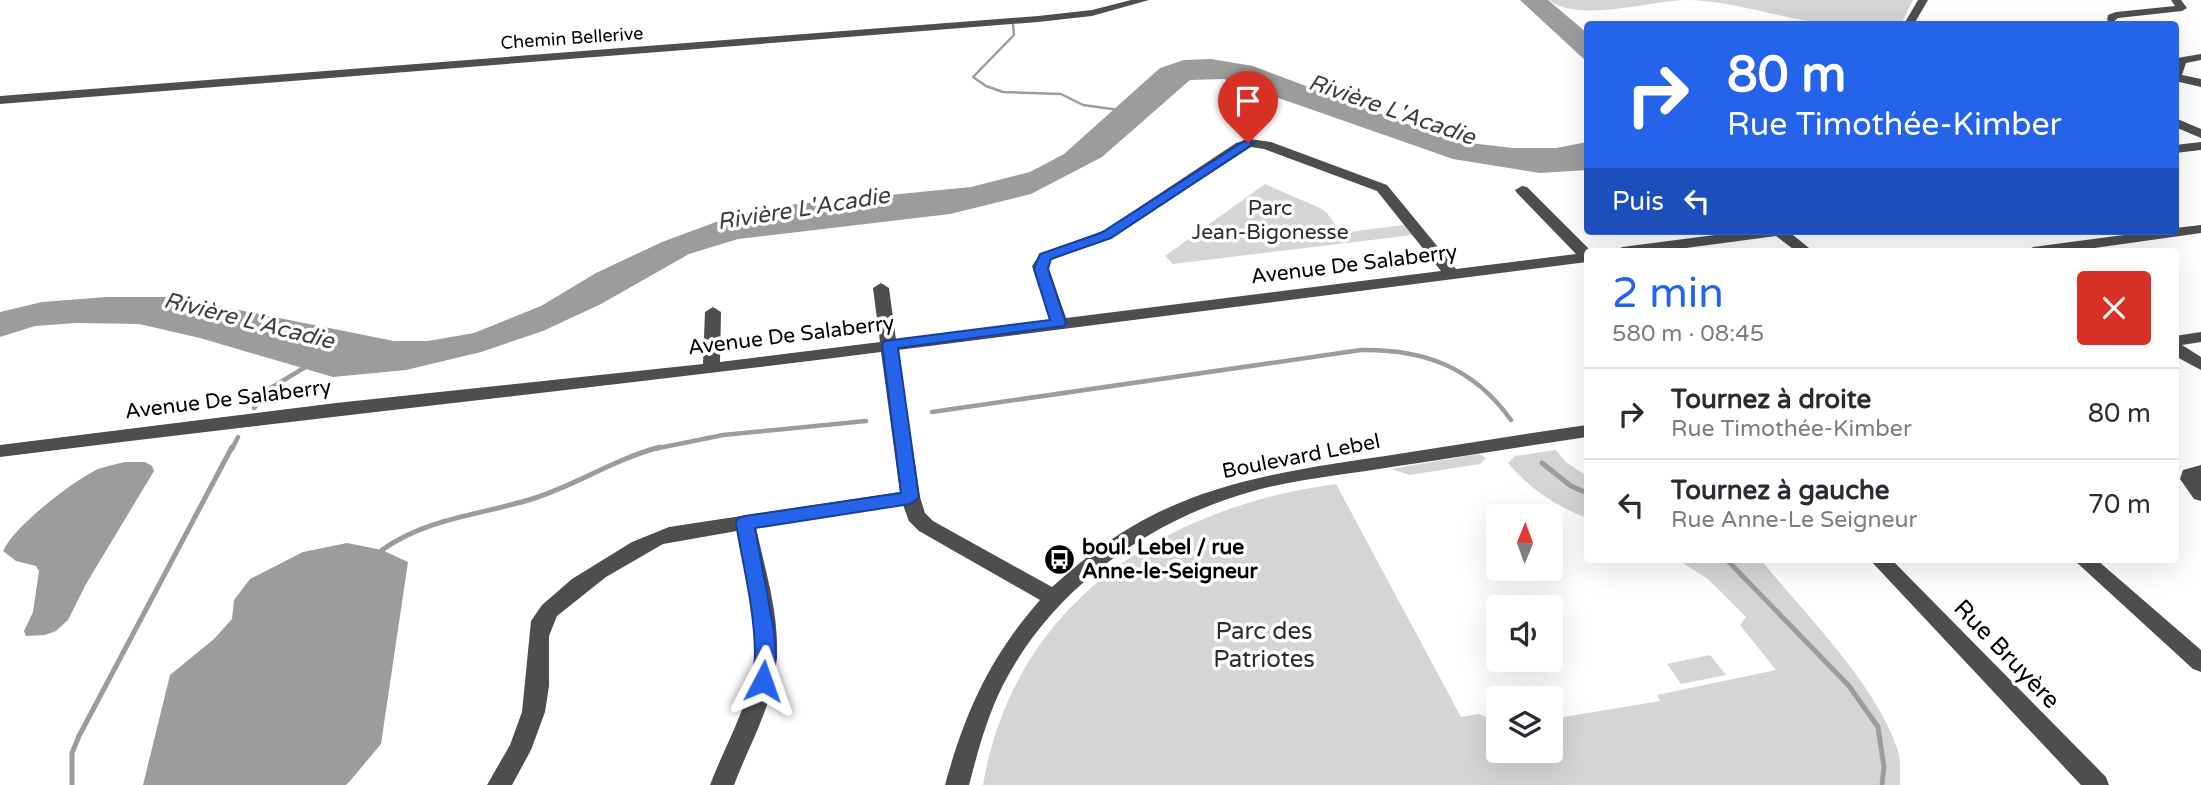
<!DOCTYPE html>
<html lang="fr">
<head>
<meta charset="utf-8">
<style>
  :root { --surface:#fff; --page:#f2f2f3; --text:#2b2b33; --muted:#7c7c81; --line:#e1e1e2; --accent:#2563eb }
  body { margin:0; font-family:"Varela Round",sans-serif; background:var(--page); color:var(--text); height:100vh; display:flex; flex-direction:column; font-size:26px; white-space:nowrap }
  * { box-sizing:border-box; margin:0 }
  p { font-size:23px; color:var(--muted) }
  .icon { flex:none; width:38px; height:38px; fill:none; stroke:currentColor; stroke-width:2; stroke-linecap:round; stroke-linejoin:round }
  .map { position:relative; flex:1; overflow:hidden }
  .sheet { position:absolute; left:1584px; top:248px; width:595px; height:315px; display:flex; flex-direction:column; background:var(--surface); border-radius:7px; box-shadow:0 7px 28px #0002 }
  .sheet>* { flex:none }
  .top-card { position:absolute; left:1584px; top:21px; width:595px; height:214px; border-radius:7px; box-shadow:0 7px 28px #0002; background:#2563eb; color:#fff; overflow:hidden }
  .needle { width:46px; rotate:1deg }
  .buttons { position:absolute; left:1486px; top:504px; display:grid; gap:14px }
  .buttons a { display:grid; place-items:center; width:77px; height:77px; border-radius:7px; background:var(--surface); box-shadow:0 7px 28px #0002; font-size:35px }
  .pin { position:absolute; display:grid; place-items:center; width:60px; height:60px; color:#fff; margin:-72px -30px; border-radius:50% 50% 50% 0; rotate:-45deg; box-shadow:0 0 7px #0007 }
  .pin .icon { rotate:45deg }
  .me { position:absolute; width:77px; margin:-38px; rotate:4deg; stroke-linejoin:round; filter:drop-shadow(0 0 5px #0008) }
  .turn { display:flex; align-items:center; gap:24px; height:147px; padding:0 28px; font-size:32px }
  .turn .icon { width:91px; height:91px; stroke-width:2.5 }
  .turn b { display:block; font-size:49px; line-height:60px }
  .then { display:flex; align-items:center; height:66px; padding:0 28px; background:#0003; gap:14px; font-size:26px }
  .round { display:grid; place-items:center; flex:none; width:74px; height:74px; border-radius:7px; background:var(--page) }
  .summary { display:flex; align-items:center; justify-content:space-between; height:119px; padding:0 28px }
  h1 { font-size:42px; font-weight:600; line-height:52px; color:var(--accent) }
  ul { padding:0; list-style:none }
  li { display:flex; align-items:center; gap:21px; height:91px; padding:0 28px; border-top:2px solid var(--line) }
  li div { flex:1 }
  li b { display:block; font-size:26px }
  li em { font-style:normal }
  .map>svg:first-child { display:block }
  .green { fill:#d5d5d5 }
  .water { fill:#9c9c9c }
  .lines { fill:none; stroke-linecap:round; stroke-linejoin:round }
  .stream-far2 { stroke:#9c9c9c; stroke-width:2.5 }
  .stream-far1 { stroke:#9c9c9c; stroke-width:4.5 }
  .stream { stroke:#9c9c9c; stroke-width:5 }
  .minor { fill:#4e4e4e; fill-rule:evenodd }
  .route { fill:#2563eb; stroke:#184099; stroke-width:2 }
  .labels { text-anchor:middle; stroke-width:7; stroke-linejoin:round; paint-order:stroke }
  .far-street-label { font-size:18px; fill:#000; stroke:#fff }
  .park-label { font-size:21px; fill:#2c2c2c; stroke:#fff }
  .street-label { font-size:21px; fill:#000; stroke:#fff }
  .poi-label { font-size:21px; font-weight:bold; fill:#000; stroke:#fff; text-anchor:start }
  .water-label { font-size:23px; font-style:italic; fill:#3d3d3d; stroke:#fff }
  .near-park-label { font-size:24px; fill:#2c2c2c; stroke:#fff }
  .near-street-label { font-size:24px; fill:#000; stroke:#fff }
</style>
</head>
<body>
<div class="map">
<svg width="2201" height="785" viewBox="0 0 2201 785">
  <rect width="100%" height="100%" fill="#fff"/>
  <path class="green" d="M1549,0H1913L1901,24C1878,25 1854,27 1832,24C1782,20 1735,0 1684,0C1650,1 1577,23 1549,0Z
    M1265,184L1320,208L1327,213L1341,233L1404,225L1413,235L1173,264L1165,256Z
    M1556,450L1567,463L1587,476V518C1555,506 1530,489 1508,463L1515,456Z
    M1479,454L1486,458L1480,464L1409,475L1391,469Z
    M1336,484L1461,717L1478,714L1498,721V751H1550L1551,719L1660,701L1657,695L1776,670L1740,625L1746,617L1708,579L1678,560H1761C1804,613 1875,683 1897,748C1901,760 1900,772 1900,785H983C1014,603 1164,507 1336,484Z
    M1710,655L1726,675L1681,684L1667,664Z"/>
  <path class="water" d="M1520,0H1548L1587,33V62Z
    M1211,59L1253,66L1453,141L1513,148H1556L1587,142V170L1540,173L1453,159L1224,79L1190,80L1102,157L1031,194L950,214L738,239L689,254L601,304L543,331L481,352L406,370L333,377L200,338L139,324L77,323L35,326L0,337V312L42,302L106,297H174L394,341H428L474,333L541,306L596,273L662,242L716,222L777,206L971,187L1030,172L1064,154L1160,68L1184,60Z
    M125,462H145L152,466L154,471L86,584L68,620L56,631L45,635L26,636L24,631L33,612L39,571L36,566L16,561L3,551C14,526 73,481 98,469C107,466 116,464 125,462Z
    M347,543L382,550L408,562L381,744L350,781L346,785H143L170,675L214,639L232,619L234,600L250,579L303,552Z"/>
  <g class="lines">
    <path class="stream-far2" d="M1013,25L1014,35L973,77L986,86L1003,92L1061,94L1083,105L1119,110"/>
    <path class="stream-far1" d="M254,408L271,388L307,366
      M932,412L1361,350C1424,349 1473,367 1511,420
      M232,449L238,437
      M654,449L723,435L866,421"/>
    <path class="stream" d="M1542,463L1571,486L1587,493
      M382,550C429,517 482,515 535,498C578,484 615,459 660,447
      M1727,560L1849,686L1878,727L1884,767L1882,785
      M72,785V753L79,736L232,447"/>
    <path class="minor" d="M1131,0H1149L1092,16L1038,22L0,104V96L1038,16L1092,10Z
      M1918,0H1928L1914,24H1904Z
      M2171,0H2181L2187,8L2182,11L2118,18L2112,23L2107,20L2108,15L2116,12L2175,6Z
      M2201,54V60L2186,63L2182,75L2201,79V87L2175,81L2177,58Z
      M2175,118L2201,129V138L2175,127Z
      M1250,139L1271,142L1387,185L1456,269L1576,254L1517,193L1515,190L1522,186L1527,187L1592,252H1587V262L898,350L920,497L925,513L933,521L1052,587C1078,564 1103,543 1133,526C1214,478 1307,468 1398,454C1461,444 1524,434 1587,425V437C1524,446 1461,457 1398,466C1351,474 1303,478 1257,490C1152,518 1053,587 1003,685C987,717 978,751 969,785H945C965,712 990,657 1040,600L919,531L909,521L903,505L756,528C766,574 783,625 775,673C769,712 748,748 734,785H710C724,748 745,713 752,675C762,627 746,577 737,531L663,544L606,577L557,616L549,636V686L545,712L531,750L512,785H487L510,745L522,712L531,621L542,605L572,579L632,542L669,527L900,492L881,352C588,389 294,420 0,457V445L336,403L703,364L705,312L713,307L721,312L720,362L880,342L873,288L881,283L889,288L896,340L1050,320L1032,266L1040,254L1105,230L1236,143ZM1251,147L1264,149L1377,191L1441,271L1066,318L1048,266L1051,260L1115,236Z
      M2201,142V150L2175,153V145Z
      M2201,225V233L2066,252H2025L2033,247L2154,231H2175V228Z
      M1746,231H1788L1814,252H1797L1776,236L1656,252H1614L1622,247Z
      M2201,332V342L2182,345L2201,357V370L2175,356V336Z
      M2201,465V501L2194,499L2180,479L2183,470Z
      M1870,560H1892L2106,777L2109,785H2081Z
      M2074,560H2097L2201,650V672L2193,669Z"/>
  </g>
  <path class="route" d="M1244,141L1254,143L1111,238L1051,259L1048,269L1066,323L1064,326L898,348L919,498L910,504L755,528L774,631L776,657L770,687L763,690L755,687C750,677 755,666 755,655C755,611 743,566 736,523L738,518L745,516L901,493L882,344L885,341L1050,320L1034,269L1040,254L1101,233Z"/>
  <defs>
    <symbol id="bus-disc" viewBox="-11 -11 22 22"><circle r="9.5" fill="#000" stroke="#fff"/><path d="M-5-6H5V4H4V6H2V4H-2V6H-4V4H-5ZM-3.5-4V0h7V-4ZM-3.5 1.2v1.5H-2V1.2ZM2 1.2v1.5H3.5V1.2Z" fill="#fff"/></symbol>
  </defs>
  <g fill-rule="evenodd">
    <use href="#bus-disc" x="1042" y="542" width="35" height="35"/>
  </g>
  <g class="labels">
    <g class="far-street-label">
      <text transform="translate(572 38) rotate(-4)" y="6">Chemin Bellerive</text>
    </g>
    <g class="park-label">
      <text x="1270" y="215">Parc<tspan x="1270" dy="24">Jean-Bigonesse</tspan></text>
    </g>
    <g class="street-label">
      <text transform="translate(1354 264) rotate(-7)" y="7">Avenue De Salaberry</text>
      <text transform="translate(791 335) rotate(-7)" y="7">Avenue De Salaberry</text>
      <text transform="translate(228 399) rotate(-7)" y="7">Avenue De Salaberry</text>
      <text transform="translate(1301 456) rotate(-11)" y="7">Boulevard Lebel</text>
    </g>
    <g class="poi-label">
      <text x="1082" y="554">boul. Lebel / rue<tspan x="1082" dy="24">Anne-le-Seigneur</tspan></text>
    </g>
    <g class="water-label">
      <text transform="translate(1392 109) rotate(19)" y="8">Rivière L'Acadie</text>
      <text transform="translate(803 208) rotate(-9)" y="8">Rivière L'Acadie</text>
      <text transform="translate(249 320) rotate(14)" y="8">Rivière L'Acadie</text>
    </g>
    <g class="near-park-label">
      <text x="1264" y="639">Parc des<tspan x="1264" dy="28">Patriotes</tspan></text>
    </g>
    <g class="near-street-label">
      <text transform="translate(2007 654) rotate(46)" y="8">Rue Bruyère</text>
    </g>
  </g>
</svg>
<div class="buttons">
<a><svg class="needle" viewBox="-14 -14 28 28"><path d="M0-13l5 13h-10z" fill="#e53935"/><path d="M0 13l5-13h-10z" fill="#7c7c81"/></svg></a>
<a><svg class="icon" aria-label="sound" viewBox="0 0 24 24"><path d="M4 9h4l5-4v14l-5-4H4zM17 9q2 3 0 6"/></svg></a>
<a><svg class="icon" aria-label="layers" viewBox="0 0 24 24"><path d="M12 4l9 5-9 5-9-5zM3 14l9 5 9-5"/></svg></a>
</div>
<div class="pin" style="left:1248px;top:143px;background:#d93025"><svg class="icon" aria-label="arrive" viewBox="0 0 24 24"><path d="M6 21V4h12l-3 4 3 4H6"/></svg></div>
<svg class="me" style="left:763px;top:681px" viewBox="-20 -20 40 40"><path d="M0-17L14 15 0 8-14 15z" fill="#2563eb" stroke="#fff" stroke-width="4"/></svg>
<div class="top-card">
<div class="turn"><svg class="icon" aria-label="right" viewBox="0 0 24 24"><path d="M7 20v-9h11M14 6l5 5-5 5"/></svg><div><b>80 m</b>Rue Timothée-Kimber</div></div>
<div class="then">Puis<svg class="icon" aria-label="left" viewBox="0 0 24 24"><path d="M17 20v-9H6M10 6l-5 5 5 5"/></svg></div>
</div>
<section class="sheet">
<div class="summary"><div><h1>2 min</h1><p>580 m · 08:45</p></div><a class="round" style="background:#d93025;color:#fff"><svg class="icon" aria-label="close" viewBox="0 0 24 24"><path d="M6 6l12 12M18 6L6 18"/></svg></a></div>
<ul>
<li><svg class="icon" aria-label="right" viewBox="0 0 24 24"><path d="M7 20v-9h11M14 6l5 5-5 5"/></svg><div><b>Tournez à droite</b><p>Rue Timothée-Kimber</p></div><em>80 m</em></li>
<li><svg class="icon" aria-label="left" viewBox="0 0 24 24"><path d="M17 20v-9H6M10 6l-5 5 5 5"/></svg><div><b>Tournez à gauche</b><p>Rue Anne-Le Seigneur</p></div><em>70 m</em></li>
</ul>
</section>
</div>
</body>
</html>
